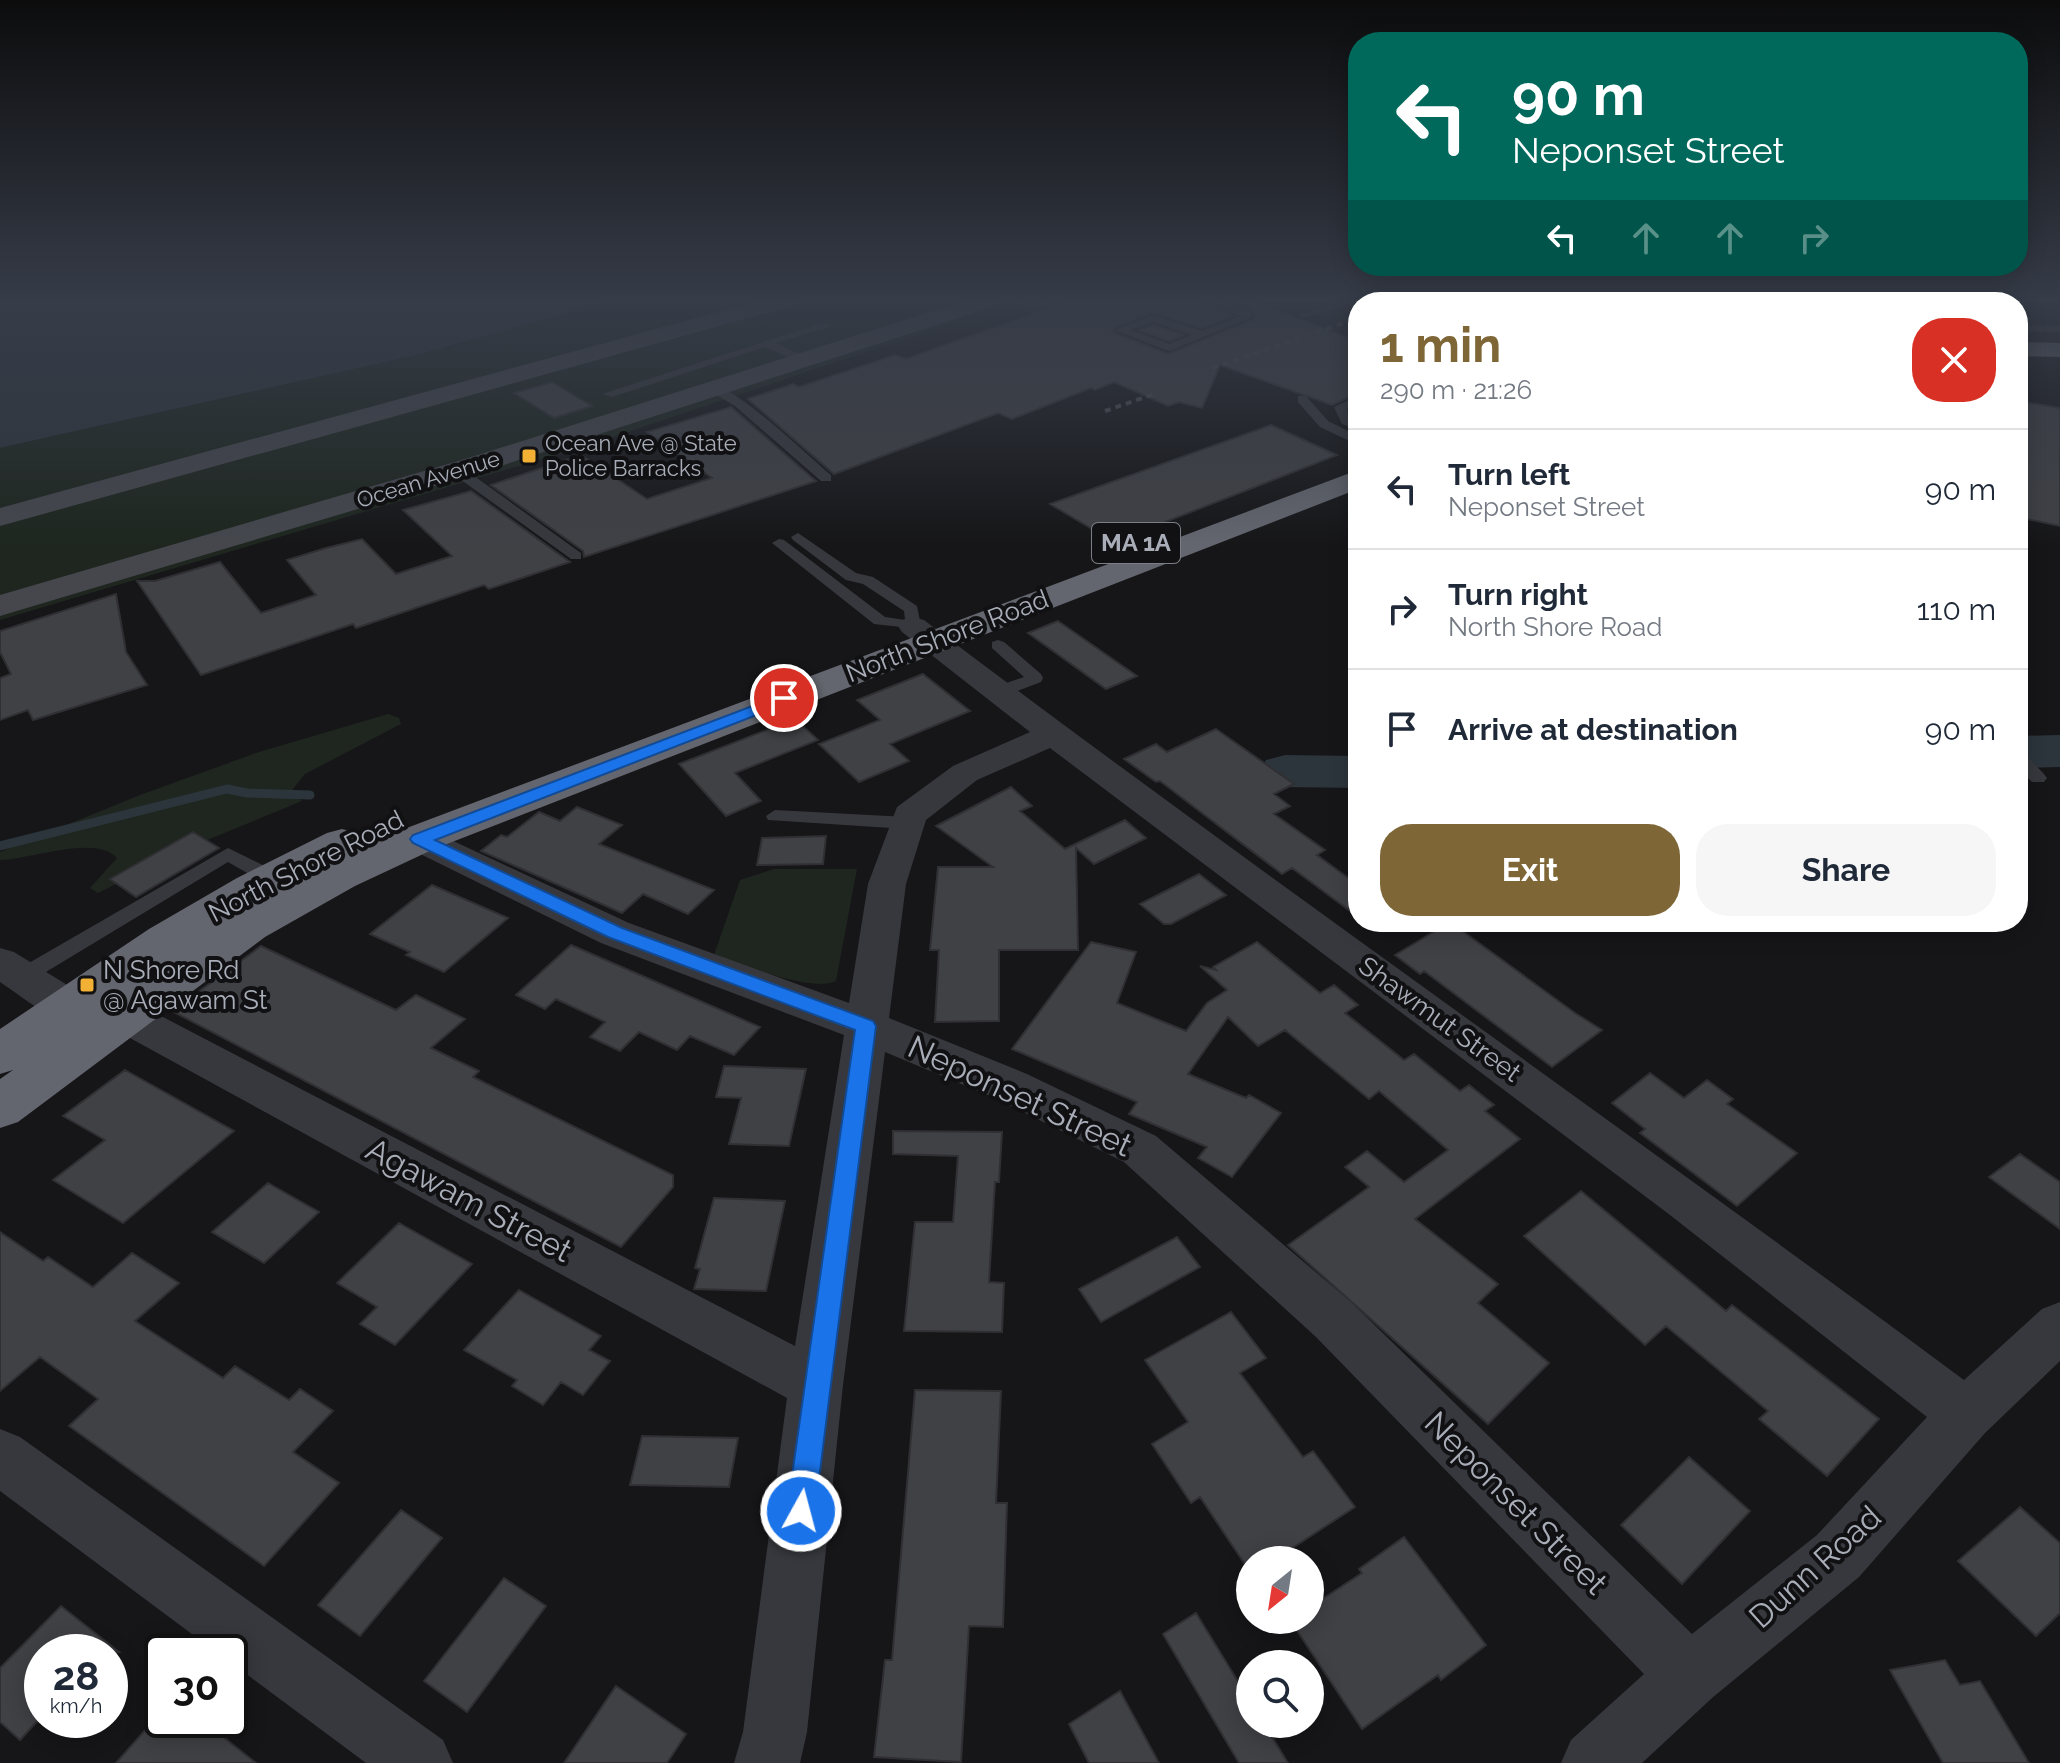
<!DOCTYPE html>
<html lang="en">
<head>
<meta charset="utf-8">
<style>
  :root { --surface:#fff; --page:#f6f6f7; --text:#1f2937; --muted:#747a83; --line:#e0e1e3; --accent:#7e6636 }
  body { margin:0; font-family:Raleway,sans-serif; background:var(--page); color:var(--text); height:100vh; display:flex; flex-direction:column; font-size:30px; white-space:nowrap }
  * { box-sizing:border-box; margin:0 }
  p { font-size:26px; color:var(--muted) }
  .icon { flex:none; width:44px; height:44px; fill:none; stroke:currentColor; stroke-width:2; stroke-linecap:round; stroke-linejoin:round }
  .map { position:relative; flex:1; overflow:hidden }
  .details { position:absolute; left:1348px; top:292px; width:680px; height:640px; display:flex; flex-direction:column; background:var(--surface); border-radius:32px; box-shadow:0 4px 20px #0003 }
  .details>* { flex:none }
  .hud { position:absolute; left:1348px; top:32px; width:680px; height:244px; border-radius:32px; box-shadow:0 4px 20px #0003; background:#00695c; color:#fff; overflow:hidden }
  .needle { width:52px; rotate:210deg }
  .buttons { position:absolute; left:1236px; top:1546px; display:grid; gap:16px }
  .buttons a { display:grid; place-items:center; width:88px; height:88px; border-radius:50%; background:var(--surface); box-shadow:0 4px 20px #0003; font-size:40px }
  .speed { position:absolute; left:24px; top:1634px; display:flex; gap:16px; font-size:40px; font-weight:700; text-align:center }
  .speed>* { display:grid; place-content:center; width:104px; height:104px; border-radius:50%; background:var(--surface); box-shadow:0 4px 20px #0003; line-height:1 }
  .speed small { font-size:20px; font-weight:400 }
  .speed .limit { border:4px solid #111; border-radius:12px; background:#fff; color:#111 }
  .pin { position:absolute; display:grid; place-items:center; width:68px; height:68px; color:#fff; margin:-34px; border:4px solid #fff; border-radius:50%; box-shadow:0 2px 8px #0007 }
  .me { position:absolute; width:88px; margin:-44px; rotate:7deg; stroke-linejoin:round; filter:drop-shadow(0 0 6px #0008) }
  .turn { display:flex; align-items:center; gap:28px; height:168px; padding:0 32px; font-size:36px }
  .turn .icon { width:104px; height:104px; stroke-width:2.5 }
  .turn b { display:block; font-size:56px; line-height:68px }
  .lanes { display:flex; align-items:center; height:76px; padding:0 32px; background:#0003; justify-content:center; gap:40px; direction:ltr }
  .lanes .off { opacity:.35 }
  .round { display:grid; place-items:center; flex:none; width:84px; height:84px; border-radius:32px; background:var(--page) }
  .overview { display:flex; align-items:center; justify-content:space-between; height:136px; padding:0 32px }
  h1 { font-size:48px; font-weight:700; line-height:60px; color:var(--accent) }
  .button { display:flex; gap:16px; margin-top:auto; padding:16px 32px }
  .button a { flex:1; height:92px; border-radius:32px; background:var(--accent); color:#fff; font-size:32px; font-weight:700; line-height:92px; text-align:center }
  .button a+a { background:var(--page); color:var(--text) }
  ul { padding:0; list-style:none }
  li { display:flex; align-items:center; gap:24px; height:120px; padding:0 32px; border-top:2px solid var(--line) }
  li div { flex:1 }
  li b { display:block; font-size:30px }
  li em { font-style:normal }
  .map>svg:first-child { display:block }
  .green { fill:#1e261f }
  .water { fill:#2c353c }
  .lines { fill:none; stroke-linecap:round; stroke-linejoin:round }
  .stream { stroke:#2c353c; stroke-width:9 }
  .river { fill:#2c353c; fill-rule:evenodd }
  .building { fill:#404145; stroke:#303034; stroke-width:2 }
  .lane { fill:#37383d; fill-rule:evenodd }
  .street { fill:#37383d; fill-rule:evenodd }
  .secondary { fill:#45474d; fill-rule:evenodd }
  .highway { fill:#63666e; fill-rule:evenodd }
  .rail { stroke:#4a4c52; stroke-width:4; stroke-dasharray:6 5; stroke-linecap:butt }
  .route { fill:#1a73e8; stroke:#114b97; stroke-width:2 }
  .poi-dot { fill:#f2b134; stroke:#111113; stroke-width:3 }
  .labels { text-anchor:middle; stroke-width:8; stroke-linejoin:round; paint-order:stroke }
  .far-poi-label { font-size:22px; fill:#a8adb8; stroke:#111113; text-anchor:start }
  .far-street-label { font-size:22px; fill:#a8adb8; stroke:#111113 }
  .shield { fill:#111113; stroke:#7b7e86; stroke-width:2 }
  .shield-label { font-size:24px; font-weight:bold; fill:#a8adb8 }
  .street-label { font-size:26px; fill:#a8adb8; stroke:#111113 }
  .poi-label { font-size:26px; fill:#a8adb8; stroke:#111113; text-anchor:start }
  .near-street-label { font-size:32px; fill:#a8adb8; stroke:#111113 }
</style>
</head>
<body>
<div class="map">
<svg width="2060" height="1763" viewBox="0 0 2060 1763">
  <rect width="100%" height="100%" fill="#161618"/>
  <path class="green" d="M611,300H1021L586,446L0,620V448L421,354Z
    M388,714L399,718L401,724L305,774L290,793L302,801L183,850L98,893L90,888L117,858C95,834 31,860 0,860V852L140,795L259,752Z
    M774,869H857L836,981C809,993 743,964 714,955L740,880Z"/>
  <path class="water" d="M0,300H611L421,354L0,448Z
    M1358,762V786H1327L1312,782L1309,774L1318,768Z"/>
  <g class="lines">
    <path class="stream" d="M0,846L227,789L247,793L310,795"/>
    <path class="river" d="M2060,735V767L2018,768V736Z
      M1285,755L1358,756V788L1285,787L1266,782L1259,771L1266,760Z"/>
  </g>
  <path class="building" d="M1071,300H1198L1233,316L1202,328L1152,312L1112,329L1114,333L1168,354L1253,320L1255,316L1250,307L1225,300H1250L1358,341V393L1332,405L1220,365L1202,408L1179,402L1168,406L1114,382L1095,390L1091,388L1012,419L998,413L834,474L748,399L793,384L799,387L895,355L906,359Z
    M1153,325L1183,335L1169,341L1139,330Z
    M552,382L592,406L554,418L514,393Z
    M2018,401L2060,408V526L2018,517Z
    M731,407L816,481L584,557L583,551L491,485L581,455L647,499L712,478L647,432Z
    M1271,425L1337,455L1114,542L1050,504Z
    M471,491L570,562L489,589L484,585L356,628L353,624L201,675L137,581H155L220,562L261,613L316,595L287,560L326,548L362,539L396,574L452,556L403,510Z
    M116,594L126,652L147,685L33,720L28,710L0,720V678L11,674L0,652V631Z
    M1058,621L1137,676L1106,689L1028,633Z
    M923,674L970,711L890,744L909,761L859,782L819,744L880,720L857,700Z
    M795,719L818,740L735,773L761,801L726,816L679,764Z
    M1216,729L1294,784L1274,794L1290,806L1274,814L1325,850L1317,855L1358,885V917L1292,868L1282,874L1160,781L1156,782L1124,759L1156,744L1167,752Z
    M1011,787L1032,806L1020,811L1065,849L1125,820L1146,838L1094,864L1076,848L1078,950H999V1021L935,1022L939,950H930L938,867H993L936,826Z
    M577,807L622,825L599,844L714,890L688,914L643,894L622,913L481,851L501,835L507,837L539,812L560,821Z
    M193,832L219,848L136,897L110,879Z
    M826,836L823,864L757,865L762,838Z
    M1199,874L1226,895L1171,924H1164L1140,904Z
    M432,885L508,918L444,972L406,955L410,952L370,934Z
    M1450,922L1575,1013L1602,1030L1552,1067L1424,971L1420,974L1395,955Z
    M1091,942L1136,952L1117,1003L1186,1031L1207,1003L1227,990L1200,966L1216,970L1213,967L1257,942L1320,993L1334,985L1358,1005L1345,1013L1404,1060L1414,1054L1460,1091L1469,1085L1494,1105L1485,1111L1520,1139L1415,1219L1498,1284L1478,1303L1549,1363L1488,1424L1288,1245L1369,1187L1345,1167L1367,1151L1404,1182L1448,1150L1379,1091L1369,1099L1285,1030L1258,1046L1228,1017L1188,1074L1246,1098L1249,1095L1281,1113L1232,1177L1198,1158L1207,1147L1129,1114L1137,1102L1012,1049Z
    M571,945L691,997L760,1027L734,1055L690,1036L677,1050L639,1032L620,1051L590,1037L605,1022L556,999L545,1009L516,995Z
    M261,946L396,1010L416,995L465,1019L431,1048L479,1071L473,1077L673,1175V1187L621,1247L172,1011Z
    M724,1066L806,1069L789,1146L729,1144L741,1098L716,1097Z
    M125,1070L234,1131L123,1223L53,1180L105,1140L63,1116Z
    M1650,1073L1684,1098L1707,1080L1733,1099L1727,1104L1797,1153L1737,1206L1640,1133L1645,1129L1612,1103Z
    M893,1131L1002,1132L999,1182H995L989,1282L1004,1283L1002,1332L904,1331L915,1222H953L958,1156L893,1154Z
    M2020,1154L2060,1182V1229L1989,1177Z
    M268,1183L319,1212L264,1263L212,1232Z
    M1581,1191L1726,1311L1732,1305L1879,1419L1827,1476L1759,1419L1768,1411L1666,1326L1645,1345L1524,1236Z
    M714,1198L785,1201L766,1291L694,1289L700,1269L695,1268Z
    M399,1223L472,1264L395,1345L360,1324L377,1307L337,1283Z
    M0,1232L43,1261L48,1257L93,1287L132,1253L179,1283L135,1321L223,1378L235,1366L289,1400L300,1389L333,1411L293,1452L339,1483L264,1566L69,1426L98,1399L40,1357L0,1391Z
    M1177,1237L1200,1267L1101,1322L1079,1289Z
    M519,1290L601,1336L589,1350L610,1361L583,1395L561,1382L543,1405L512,1386L517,1380L464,1350Z
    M1231,1312L1266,1358L1240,1373L1303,1457L1313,1451L1355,1507L1274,1560L1250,1559V1572L1200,1497L1191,1503L1152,1444L1188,1422L1145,1360Z
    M915,1390L1001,1391L996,1503H1007L1003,1627L969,1626L961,1762L874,1757L885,1660H892Z
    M642,1436L738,1438L729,1487L630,1485Z
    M1689,1457L1750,1511L1682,1584L1621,1525Z
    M2020,1507L2060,1543V1613L2036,1636L1958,1561Z
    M401,1510L442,1538L360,1636L318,1605Z
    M1404,1537L1486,1645L1441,1680L1438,1675L1362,1729L1290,1620H1310V1607L1362,1573L1359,1569Z
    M504,1578L546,1606L467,1712L424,1681Z
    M61,1606L119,1652H42V1716L20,1740L0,1722V1668Z
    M1196,1613L1250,1701V1724H1264L1288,1763H1239L1163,1634Z
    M1945,1660L1960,1685L1980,1681L2029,1763H1943L1890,1670Z
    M616,1686L686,1734L667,1763H564Z
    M1120,1691L1159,1763H1089L1069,1724Z
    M154,1720H202L256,1763H116Z"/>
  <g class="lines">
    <path class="lane" d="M1002,300L1032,303L1062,300L1032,309Z
      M1201,300H1216L1249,310L1252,317L1169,351L1115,330L1153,315L1202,331L1241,316ZM1153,322L1192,335L1169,344L1130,330Z
      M1346,300H1362L1303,318L1298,315Z
      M1838,300H1851L1853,302H1839Z
      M825,322L830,325L829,327L776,343L807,358V362H799L765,347L612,397L602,394Z
      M2018,325L2060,326V332L2018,331Z
      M710,385C733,383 809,457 831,475V481H821L735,406L710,391Z
      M1298,396H1306L1328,421L1358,436V445L1320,427L1298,402Z
      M1358,396V404L1347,409L1351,419L1358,422V430L1342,424L1334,407Z
      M453,468H463L581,553V559H571L453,474Z
      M798,533L856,573L873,577L917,606L921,626L919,629L874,624L772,543L779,539L784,540L885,617L905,620L904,611L863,584L846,580L793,540L791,537Z
      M998,640L1004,642L1041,674L1043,678L1041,682L1004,696H992L990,692L992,688L1024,677L992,648V642Z
      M2018,752L2024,753L2044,774L2047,778L2044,782H2032L2018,768Z
      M775,810L907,817L917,823L907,829L768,820L766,816Z
      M228,848L279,873L282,878L279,883H265L228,862L31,981H15L12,976L15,971Z"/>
    <path class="street" d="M913,617L924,620C1266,879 1619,1124 1964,1380L2042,1309L2060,1302V1361L1985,1433L1859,1577L1712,1698L1642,1763H1561L1571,1740L1644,1674L1316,1337L1124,1162L995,1098L885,1052L843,1385L807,1732L800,1763H734L743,1732L787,1398L108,1026L102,1015L108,1004L123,999L138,1004L795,1346L844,1035L601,943L406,847L401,839L406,831L419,827L432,831L629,923L849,1003L868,884L897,807L953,766L1030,732L902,632L898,626L902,620ZM1050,748L1670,1215L1927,1417L1817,1535L1692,1634L1352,1303L1156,1136L1027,1074L889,1018L906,884L926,820L977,780Z
      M0,948L14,952L85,996L91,1007L85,1018C54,1027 25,998 0,982Z
      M0,1429L20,1437L443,1740L453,1763H366L230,1662V1652H216L0,1491Z"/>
    <path class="secondary" d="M762,300H798L795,305L0,526V508Z
      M968,300H1001L998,305L485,471L0,616V595L465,459Z"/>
    <path class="highway" d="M1750,300H1780L1781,302H1751Z
      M2018,342L2060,343V357L2018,356Z
      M1358,470V489L434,849L355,886L265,937L18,1122L0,1128V1079L13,1070L0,1074V1029L149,929L237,878L327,833L342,829L357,833L363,843L359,850L404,829Z"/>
    <path class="rail" d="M1402,302L1409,300
      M1212,368L1358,318
      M1105,411L1157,393"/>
  </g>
  <linearGradient id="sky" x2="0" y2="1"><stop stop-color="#0c0c0d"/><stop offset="0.55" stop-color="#363c48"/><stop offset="1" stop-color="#363c48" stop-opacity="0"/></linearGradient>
  <rect width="2060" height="547" fill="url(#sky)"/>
  <path class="route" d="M784,694L790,695V702L435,840L622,928L873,1021L876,1026L815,1511L811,1521L801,1525L791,1521L787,1511L855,1030L608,937L413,843L410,839L413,835Z"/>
  <g class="poi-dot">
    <rect x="521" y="448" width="16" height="16" rx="4"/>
    <rect x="79" y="977" width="16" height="16" rx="4"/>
  </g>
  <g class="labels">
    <g class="far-poi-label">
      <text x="545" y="451">Ocean Ave @ State<tspan x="545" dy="25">Police Barracks</tspan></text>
    </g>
    <g class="far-street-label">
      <text transform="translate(428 479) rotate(-17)" y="8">Ocean Avenue</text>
    </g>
    <rect class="shield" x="1092" y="523" width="88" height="40" rx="6"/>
    <g class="shield-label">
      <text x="1136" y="551">MA 1A</text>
    </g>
    <g class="street-label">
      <text transform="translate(947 636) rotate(-21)" y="9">North Shore Road</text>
      <text transform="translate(306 866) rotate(-27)" y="9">North Shore Road</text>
      <text transform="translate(1440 1019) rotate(36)" y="9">Shawmut Street</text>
    </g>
    <g class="poi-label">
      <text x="103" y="979">N Shore Rd<tspan x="103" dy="30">@ Agawam St</tspan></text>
    </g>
    <g class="near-street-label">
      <text transform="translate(1020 1096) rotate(25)" y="11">Neponset Street</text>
      <text transform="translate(469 1200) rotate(28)" y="11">Agawam Street</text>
      <text transform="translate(1516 1503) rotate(45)" y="11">Neponset Street</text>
      <text transform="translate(1815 1567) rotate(-42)" y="11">Dunn Road</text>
    </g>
  </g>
</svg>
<div class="buttons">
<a><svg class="needle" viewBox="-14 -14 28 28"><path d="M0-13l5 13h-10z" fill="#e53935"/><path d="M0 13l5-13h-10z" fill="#747a83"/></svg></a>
<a><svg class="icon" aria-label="search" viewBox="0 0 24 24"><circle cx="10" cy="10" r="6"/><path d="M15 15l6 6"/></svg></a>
</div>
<div class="speed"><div>28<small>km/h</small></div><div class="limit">30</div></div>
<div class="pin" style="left:784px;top:698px;background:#d93025"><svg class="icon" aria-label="arrive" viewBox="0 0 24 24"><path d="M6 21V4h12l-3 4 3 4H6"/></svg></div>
<svg class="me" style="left:801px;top:1511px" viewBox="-20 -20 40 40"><circle r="17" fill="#1a73e8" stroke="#fff" stroke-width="3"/><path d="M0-11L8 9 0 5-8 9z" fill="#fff"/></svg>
<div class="hud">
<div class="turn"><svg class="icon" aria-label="left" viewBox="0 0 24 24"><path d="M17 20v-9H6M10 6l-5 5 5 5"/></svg><div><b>90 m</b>Neponset Street</div></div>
<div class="lanes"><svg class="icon" aria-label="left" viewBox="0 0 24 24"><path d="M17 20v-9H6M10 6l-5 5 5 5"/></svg><svg class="icon off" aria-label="ahead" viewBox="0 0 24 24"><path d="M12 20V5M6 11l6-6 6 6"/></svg><svg class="icon off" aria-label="ahead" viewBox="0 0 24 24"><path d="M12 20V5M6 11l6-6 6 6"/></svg><svg class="icon off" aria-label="right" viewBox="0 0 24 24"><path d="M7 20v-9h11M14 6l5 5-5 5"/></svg></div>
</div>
<section class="details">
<div class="overview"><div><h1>1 min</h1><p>290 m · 21:26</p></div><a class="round" style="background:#d93025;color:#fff"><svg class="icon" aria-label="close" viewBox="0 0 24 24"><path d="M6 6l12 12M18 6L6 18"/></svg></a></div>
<ul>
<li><svg class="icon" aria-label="left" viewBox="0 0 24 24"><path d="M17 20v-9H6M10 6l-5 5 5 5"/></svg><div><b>Turn left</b><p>Neponset Street</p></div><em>90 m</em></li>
<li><svg class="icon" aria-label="right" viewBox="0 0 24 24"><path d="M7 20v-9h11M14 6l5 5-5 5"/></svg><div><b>Turn right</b><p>North Shore Road</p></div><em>110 m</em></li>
<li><svg class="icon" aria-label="arrive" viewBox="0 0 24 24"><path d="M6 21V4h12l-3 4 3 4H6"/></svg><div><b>Arrive at destination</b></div><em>90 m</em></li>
</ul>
<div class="button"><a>Exit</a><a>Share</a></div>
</section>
</div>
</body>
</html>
